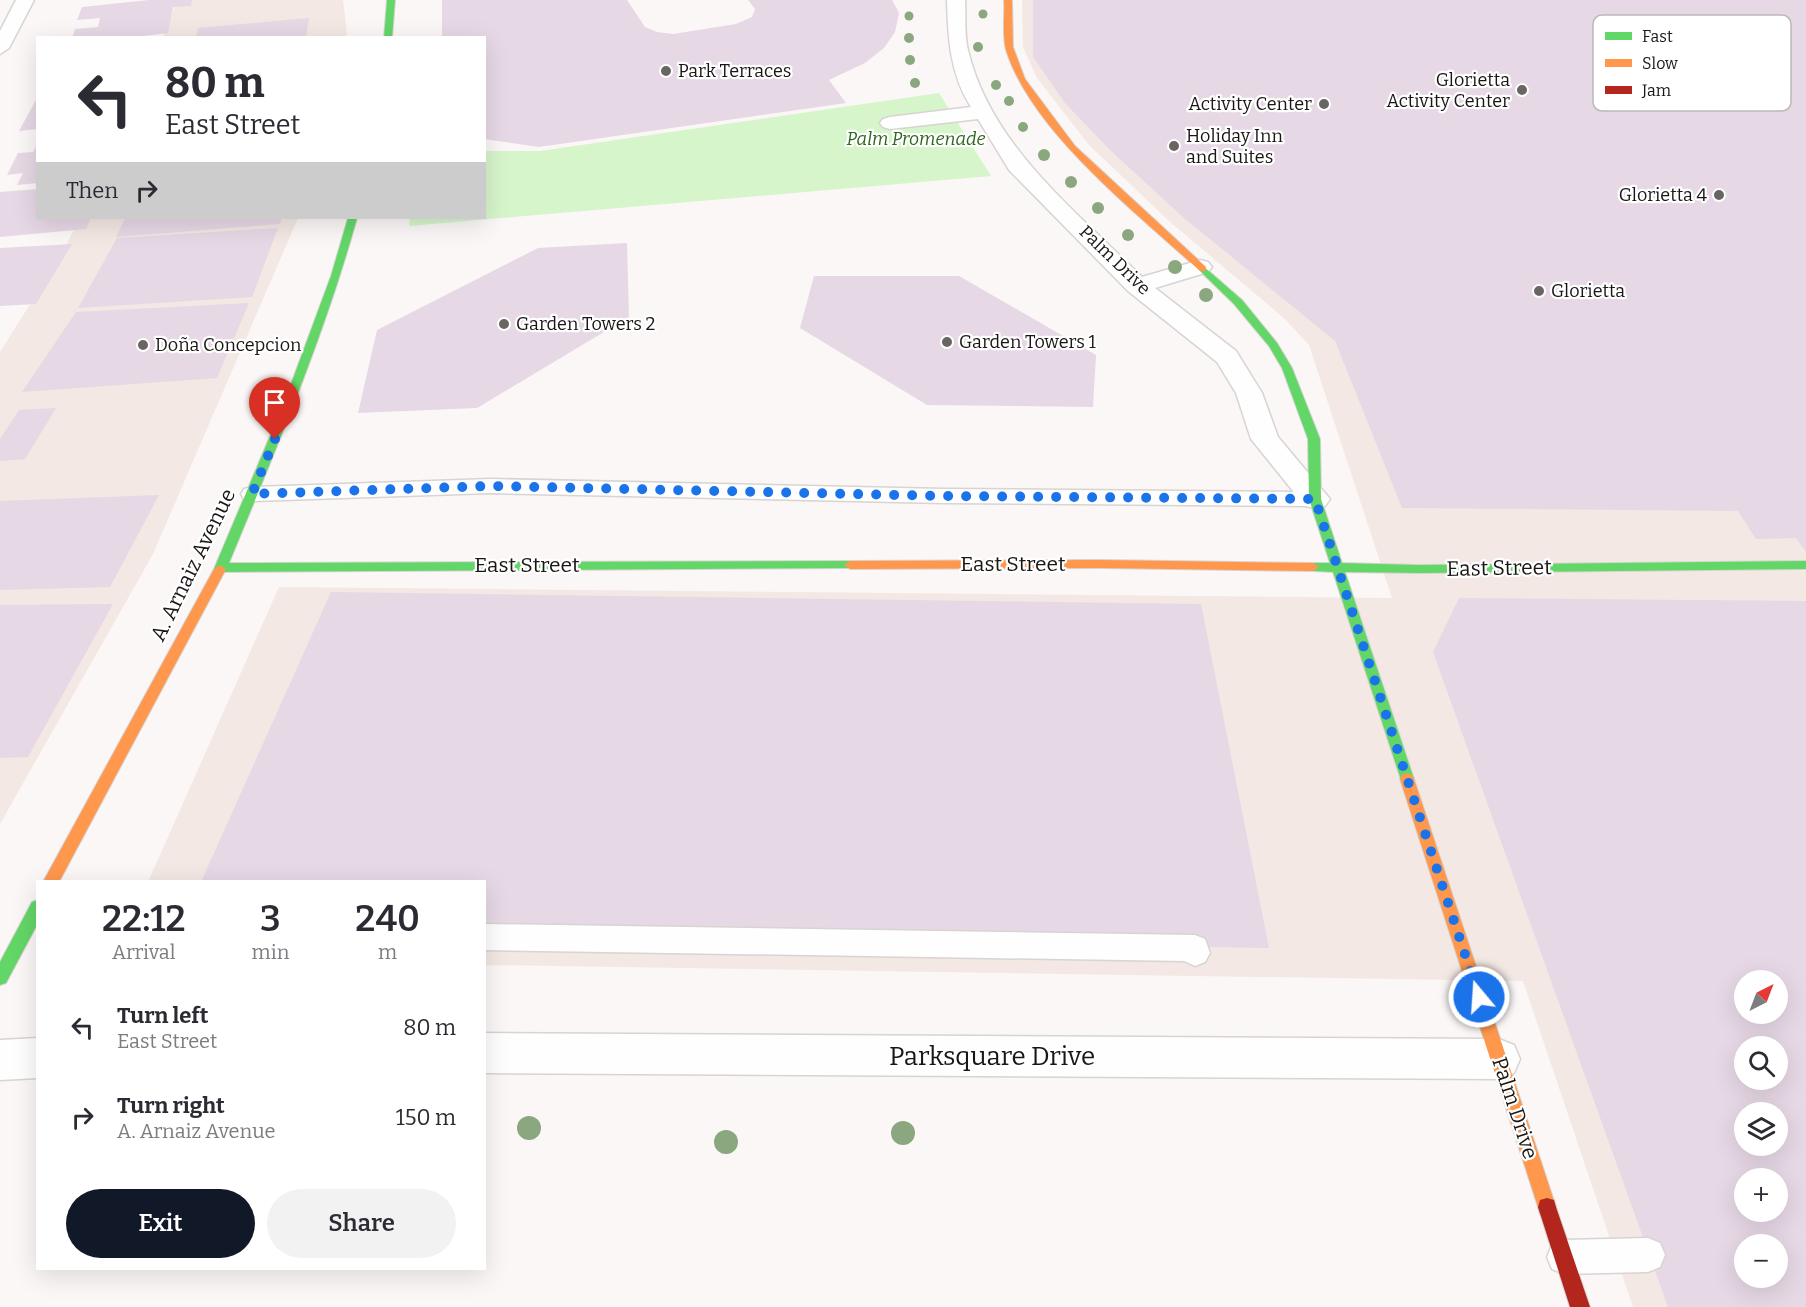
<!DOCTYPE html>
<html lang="en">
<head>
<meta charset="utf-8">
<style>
  :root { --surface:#fff; --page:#f2f2f3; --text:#2b2b33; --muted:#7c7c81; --accent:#111827 }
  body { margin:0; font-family:Bitter,serif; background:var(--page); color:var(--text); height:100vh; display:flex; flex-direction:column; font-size:22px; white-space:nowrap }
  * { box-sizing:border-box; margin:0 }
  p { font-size:20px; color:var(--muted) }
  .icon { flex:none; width:33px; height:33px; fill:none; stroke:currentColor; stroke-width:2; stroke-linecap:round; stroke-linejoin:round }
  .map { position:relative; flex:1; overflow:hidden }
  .sheet { position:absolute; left:36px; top:880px; width:450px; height:390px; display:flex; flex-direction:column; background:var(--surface); border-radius:0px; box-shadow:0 6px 24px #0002 }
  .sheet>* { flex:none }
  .hud { position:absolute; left:36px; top:36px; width:450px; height:183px; border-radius:0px; box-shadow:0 6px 24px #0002; background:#fff; color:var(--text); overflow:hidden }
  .needle { width:39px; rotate:42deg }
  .buttons { position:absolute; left:1734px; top:970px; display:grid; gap:12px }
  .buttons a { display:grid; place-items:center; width:54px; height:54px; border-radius:50%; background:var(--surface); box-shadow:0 6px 24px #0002; font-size:30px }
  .pin { position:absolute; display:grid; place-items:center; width:51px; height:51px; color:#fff; margin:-62px -26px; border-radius:50% 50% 50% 0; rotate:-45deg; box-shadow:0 0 6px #0007 }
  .pin .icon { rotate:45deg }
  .me { position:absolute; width:66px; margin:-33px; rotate:342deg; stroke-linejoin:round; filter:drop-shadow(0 0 4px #0008) }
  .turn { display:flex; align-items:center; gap:21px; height:126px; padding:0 30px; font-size:27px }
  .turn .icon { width:78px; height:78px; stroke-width:2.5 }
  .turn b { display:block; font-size:42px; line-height:51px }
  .then { display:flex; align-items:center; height:57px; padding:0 30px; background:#0003; gap:12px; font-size:22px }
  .eta { display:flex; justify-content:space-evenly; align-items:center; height:102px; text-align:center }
  .eta b { font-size:36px; font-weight:600; line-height:42px }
  .button { display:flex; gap:12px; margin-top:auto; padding:12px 30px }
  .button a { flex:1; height:69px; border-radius:36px; background:var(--accent); color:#fff; font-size:24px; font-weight:600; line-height:69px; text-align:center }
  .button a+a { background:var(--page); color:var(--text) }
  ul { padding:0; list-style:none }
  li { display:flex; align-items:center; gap:18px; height:90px; padding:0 30px }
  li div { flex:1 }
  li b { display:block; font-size:22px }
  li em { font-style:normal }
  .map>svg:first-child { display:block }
  .built { fill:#f3e8e3; fill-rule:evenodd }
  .green { fill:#d6f5cb }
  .building { fill:#e6d8e5; fill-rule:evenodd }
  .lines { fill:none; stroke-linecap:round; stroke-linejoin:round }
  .lane-casing { stroke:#d7d4d2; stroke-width:3 }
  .street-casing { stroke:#d7d4d2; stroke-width:3 }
  .fast-casing { stroke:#d7d4d2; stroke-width:2 }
  .slow-casing { stroke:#d7d4d2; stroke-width:2 }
  .jam-casing { stroke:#d7d4d2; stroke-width:2 }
  .lane { fill:#fefefe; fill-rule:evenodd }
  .street { fill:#fefefe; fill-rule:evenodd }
  .fast { fill:#63d668; fill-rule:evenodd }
  .slow { fill:#ff974d; fill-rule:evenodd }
  .jam { fill:#b3261e; fill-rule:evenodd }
  .tree { fill:#8ba77f }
  .route { stroke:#1a73e8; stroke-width:10; stroke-dasharray:0 18 }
  .poi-dot { fill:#686563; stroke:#fff; stroke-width:2 }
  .labels { text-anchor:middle; stroke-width:4.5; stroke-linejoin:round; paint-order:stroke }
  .far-poi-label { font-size:18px; fill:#191614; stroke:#fff; text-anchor:start }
  .far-park-label { font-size:18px; font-style:italic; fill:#2f651d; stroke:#fff }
  .far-street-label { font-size:18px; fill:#191614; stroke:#fff }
  .street-label { font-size:21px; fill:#191614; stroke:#fff }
  .near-street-label { font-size:26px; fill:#191614; stroke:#fff }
  .key { fill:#fff; stroke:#bab9b8; stroke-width:1.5 }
  .key-label { font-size:16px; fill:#191614 }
</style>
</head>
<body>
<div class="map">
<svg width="1806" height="1307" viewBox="0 0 1806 1307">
  <rect width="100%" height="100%" fill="#fbf7f6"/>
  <path class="built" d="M177,0H343L347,33L346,38H163Z
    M1022,0H1806V1307H1633L1523,981L485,965L484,882H148L279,587L1392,598L1309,345L1285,319L1169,221L1089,145L1037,78L1023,47ZM1744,981H1778V1014H1744ZM1744,1047H1778V1080H1744ZM1744,1113H1778V1146H1744ZM1744,1179H1778V1212H1744ZM1744,1245H1778V1278H1744Z
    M80,218H298L153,554L0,824V352L61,255Z"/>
  <path class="green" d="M939,93L991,176L409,226L410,218H484L485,151H540Z"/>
  <path class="building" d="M149,0H192L191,6L173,7L168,33L127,38H72L75,29L98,27L100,18L77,20L82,7Z
    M442,0H627L645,27L657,32L673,34L736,24L752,17L755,9L748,0H892L899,13L895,32L884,48L865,63L829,80L846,103L539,147L484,139V38H442Z
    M1033,0H1806V552L1796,538L1756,539L1738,511L1402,508L1335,341L1184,218L1111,151L1065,103L1033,57Z
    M309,18L306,38H196L198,28Z
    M38,96V129L19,131Z
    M38,143V183L17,185L23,173L7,175L18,153L33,152Z
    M38,189V218H91L86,229L0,237V192Z
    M125,218H282L280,224L116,237Z
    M278,228L252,297L78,308L117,238Z
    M627,243L629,317L477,408L358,413L377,330L538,248Z
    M72,244L36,304L0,306V248Z
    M814,276H959L1096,355L1093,407L927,405L800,328Z
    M249,303L217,378L22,392L76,312Z
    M56,408L25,459L0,461V439L19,410Z
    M159,495L110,587L0,590V501Z
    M331,592L1201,604L1269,948L484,933V882H201Z
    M1459,598L1806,601V1307H1668L1433,652ZM1744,981H1778V1014H1744ZM1744,1047H1778V1080H1744ZM1744,1113H1778V1146H1744ZM1744,1179H1778V1212H1744ZM1744,1245H1778V1278H1744Z
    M113,604L28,757L0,758V605Z"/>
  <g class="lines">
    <defs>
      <path id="lane" d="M491,479L944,489L1315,492L1323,494L1326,499L1323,504L1315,506L944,503L491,493L252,501L244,499L241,494L244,489L252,487Z
        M484,924L1195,935L1205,939L1210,953L1205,962L1195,966L1184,961L484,950Z
        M1648,1238L1660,1243L1665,1255L1660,1267L1648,1272L1564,1274L1552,1269L1547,1257L1552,1245L1564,1240Z"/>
      <path id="street" d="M16,0H34L9,48L0,54V31Z
        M947,0H965C966,16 964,35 968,50C990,145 1076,211 1142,277L1200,260L1208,262L1212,267L1208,272L1155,288L1236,351L1262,393L1278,437L1330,499L1325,506L1315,508L1305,506L1251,439L1236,393L1217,362L1128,291L1009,170L978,119L890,129L883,127L880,123L883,119L890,117L971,107C950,74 948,38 947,0Z
        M484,1033L1499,1039L1514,1045L1520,1059L1514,1073L1499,1079L484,1073Z
        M38,1038V1078L0,1080V1040Z"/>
      <path id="fast" d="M387,0H395L392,38H384Z
        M348,218H357C324,337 276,449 229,563L850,561L854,562L856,565L854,568L216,572L214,569L284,403L331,276Z
        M1203,266L1242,300L1277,343L1292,368L1320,439L1321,499L1342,563L1419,565L1806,561V569L1419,573L1345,572L1414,779L1412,783L1407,785L1402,783L1333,572L1313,571L1307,567L1313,563H1330L1309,499L1308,439L1282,368L1269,346L1234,304L1200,271L1198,269Z
        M38,900V923L6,983L0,985V962L32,902Z"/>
      <path id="slow" d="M1004,0H1012L1013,47L1025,79L1075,146L1206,267V271H1200C1137,213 1032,132 1006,50C1002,35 1005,15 1004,0Z
        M1101,560L1313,563L1319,567L1313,571L1101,568L850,569L844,565L850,561Z
        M220,565L226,569L59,882H43L214,569Z
        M1407,773L1412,775L1414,779L1556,1207L1554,1214L1547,1216L1540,1214L1538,1207L1400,779L1402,775Z"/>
      <path id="jam" d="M1547,1198L1554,1200L1556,1207L1590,1307H1570L1538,1207L1540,1200Z"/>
    </defs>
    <use href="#lane" class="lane-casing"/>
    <use href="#street" class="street-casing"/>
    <use href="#fast" class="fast-casing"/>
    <use href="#slow" class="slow-casing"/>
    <use href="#jam" class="jam-casing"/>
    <use href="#lane" class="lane"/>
    <use href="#street" class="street"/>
    <use href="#fast" class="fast"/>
    <use href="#slow" class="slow"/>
    <use href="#jam" class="jam"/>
  </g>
  <g class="tree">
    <circle cx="983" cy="14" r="4.5"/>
    <circle cx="909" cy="16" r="4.5"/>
    <circle cx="909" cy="38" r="5"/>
    <circle cx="978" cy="47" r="5"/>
    <circle cx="910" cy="60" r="5"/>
    <circle cx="915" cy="83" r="5"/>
    <circle cx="996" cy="85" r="5"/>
    <circle cx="1009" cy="101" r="5"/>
    <circle cx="1023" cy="127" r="5"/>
    <circle cx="1044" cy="155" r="6"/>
    <circle cx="1071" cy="182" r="6"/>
    <circle cx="1098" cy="208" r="6"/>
    <circle cx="1128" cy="235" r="6"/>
    <circle cx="1175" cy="267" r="7"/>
    <circle cx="1206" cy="295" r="7"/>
    <circle cx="529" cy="1128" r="12"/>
    <circle cx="903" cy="1133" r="12"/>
    <circle cx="726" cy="1142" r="12"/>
  </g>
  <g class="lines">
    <path class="route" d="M275,439L252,494L491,486L944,496L1315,499L1479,997"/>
  </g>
  <g class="poi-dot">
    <circle cx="666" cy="71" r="6"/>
    <circle cx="1522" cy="90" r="6"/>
    <circle cx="1324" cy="104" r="6"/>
    <circle cx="1174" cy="146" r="6"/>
    <circle cx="1719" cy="195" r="6"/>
    <circle cx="1539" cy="291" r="6"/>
    <circle cx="504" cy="324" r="6"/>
    <circle cx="947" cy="342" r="6"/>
    <circle cx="143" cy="345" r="6"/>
  </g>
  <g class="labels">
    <g class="far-poi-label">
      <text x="678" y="77">Park Terraces</text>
      <text x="1510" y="86" text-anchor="end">Glorietta<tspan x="1510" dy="21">Activity Center</tspan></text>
      <text x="1312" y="110" text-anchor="end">Activity Center</text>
      <text x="1186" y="142">Holiday Inn<tspan x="1186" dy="21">and Suites</tspan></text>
      <text x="1707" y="201" text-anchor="end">Glorietta 4</text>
      <text x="1551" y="297">Glorietta</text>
      <text x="516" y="330">Garden Towers 2</text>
      <text x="959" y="348">Garden Towers 1</text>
      <text x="155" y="351">Doña Concepcion</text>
    </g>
    <g class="far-park-label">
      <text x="916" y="145">Palm Promenade</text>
    </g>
    <g class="far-street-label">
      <text transform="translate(1115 260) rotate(44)" y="6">Palm Drive</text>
    </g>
    <g class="street-label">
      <text x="1013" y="571">East Street</text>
      <text transform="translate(193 565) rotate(-64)" y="7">A. Arnaiz Avenue</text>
      <text x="527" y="572">East Street</text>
      <text transform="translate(1499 568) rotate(-1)" y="7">East Street</text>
      <text transform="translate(1515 1108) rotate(72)" y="7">Palm Drive</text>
    </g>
    <g class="near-street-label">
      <text x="992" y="1065">Parksquare Drive</text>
    </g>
  </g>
  <rect x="1593" y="15" width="198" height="96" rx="9" class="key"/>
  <rect x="1605" y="32" width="27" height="8" fill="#63d668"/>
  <rect x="1605" y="59" width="27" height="8" fill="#ff974d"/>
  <rect x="1605" y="86" width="27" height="8" fill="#b3261e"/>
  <g class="key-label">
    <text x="1642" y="42">Fast</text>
    <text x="1642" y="69">Slow</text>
    <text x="1642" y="96">Jam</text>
  </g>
</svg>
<div class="buttons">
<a><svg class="needle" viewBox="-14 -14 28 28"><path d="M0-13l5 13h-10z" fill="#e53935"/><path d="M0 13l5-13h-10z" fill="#7c7c81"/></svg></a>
<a><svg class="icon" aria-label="search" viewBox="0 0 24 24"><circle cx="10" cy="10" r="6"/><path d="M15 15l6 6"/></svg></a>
<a><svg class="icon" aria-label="layers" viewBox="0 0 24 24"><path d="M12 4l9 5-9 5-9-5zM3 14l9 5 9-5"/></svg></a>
<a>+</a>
<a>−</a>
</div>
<div class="pin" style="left:275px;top:439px;background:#d93025"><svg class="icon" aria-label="arrive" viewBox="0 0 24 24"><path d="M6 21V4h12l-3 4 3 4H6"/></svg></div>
<svg class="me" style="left:1479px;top:997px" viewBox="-20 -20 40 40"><circle r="17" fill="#1a73e8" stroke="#fff" stroke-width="3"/><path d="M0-11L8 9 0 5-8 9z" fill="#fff"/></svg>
<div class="hud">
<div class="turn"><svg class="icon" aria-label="left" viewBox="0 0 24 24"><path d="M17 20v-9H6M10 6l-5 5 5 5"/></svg><div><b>80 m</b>East Street</div></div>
<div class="then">Then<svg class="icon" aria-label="right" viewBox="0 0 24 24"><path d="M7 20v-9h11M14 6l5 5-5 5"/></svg></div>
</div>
<section class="sheet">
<div class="eta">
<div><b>22:12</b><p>Arrival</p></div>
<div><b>3</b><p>min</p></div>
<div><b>240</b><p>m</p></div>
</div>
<ul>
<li><svg class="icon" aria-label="left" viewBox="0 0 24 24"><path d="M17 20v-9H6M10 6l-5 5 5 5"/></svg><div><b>Turn left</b><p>East Street</p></div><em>80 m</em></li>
<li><svg class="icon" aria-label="right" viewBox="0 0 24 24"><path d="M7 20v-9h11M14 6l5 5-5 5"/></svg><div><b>Turn right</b><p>A. Arnaiz Avenue</p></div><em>150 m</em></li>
</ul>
<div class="button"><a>Exit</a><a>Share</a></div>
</section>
</div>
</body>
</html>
